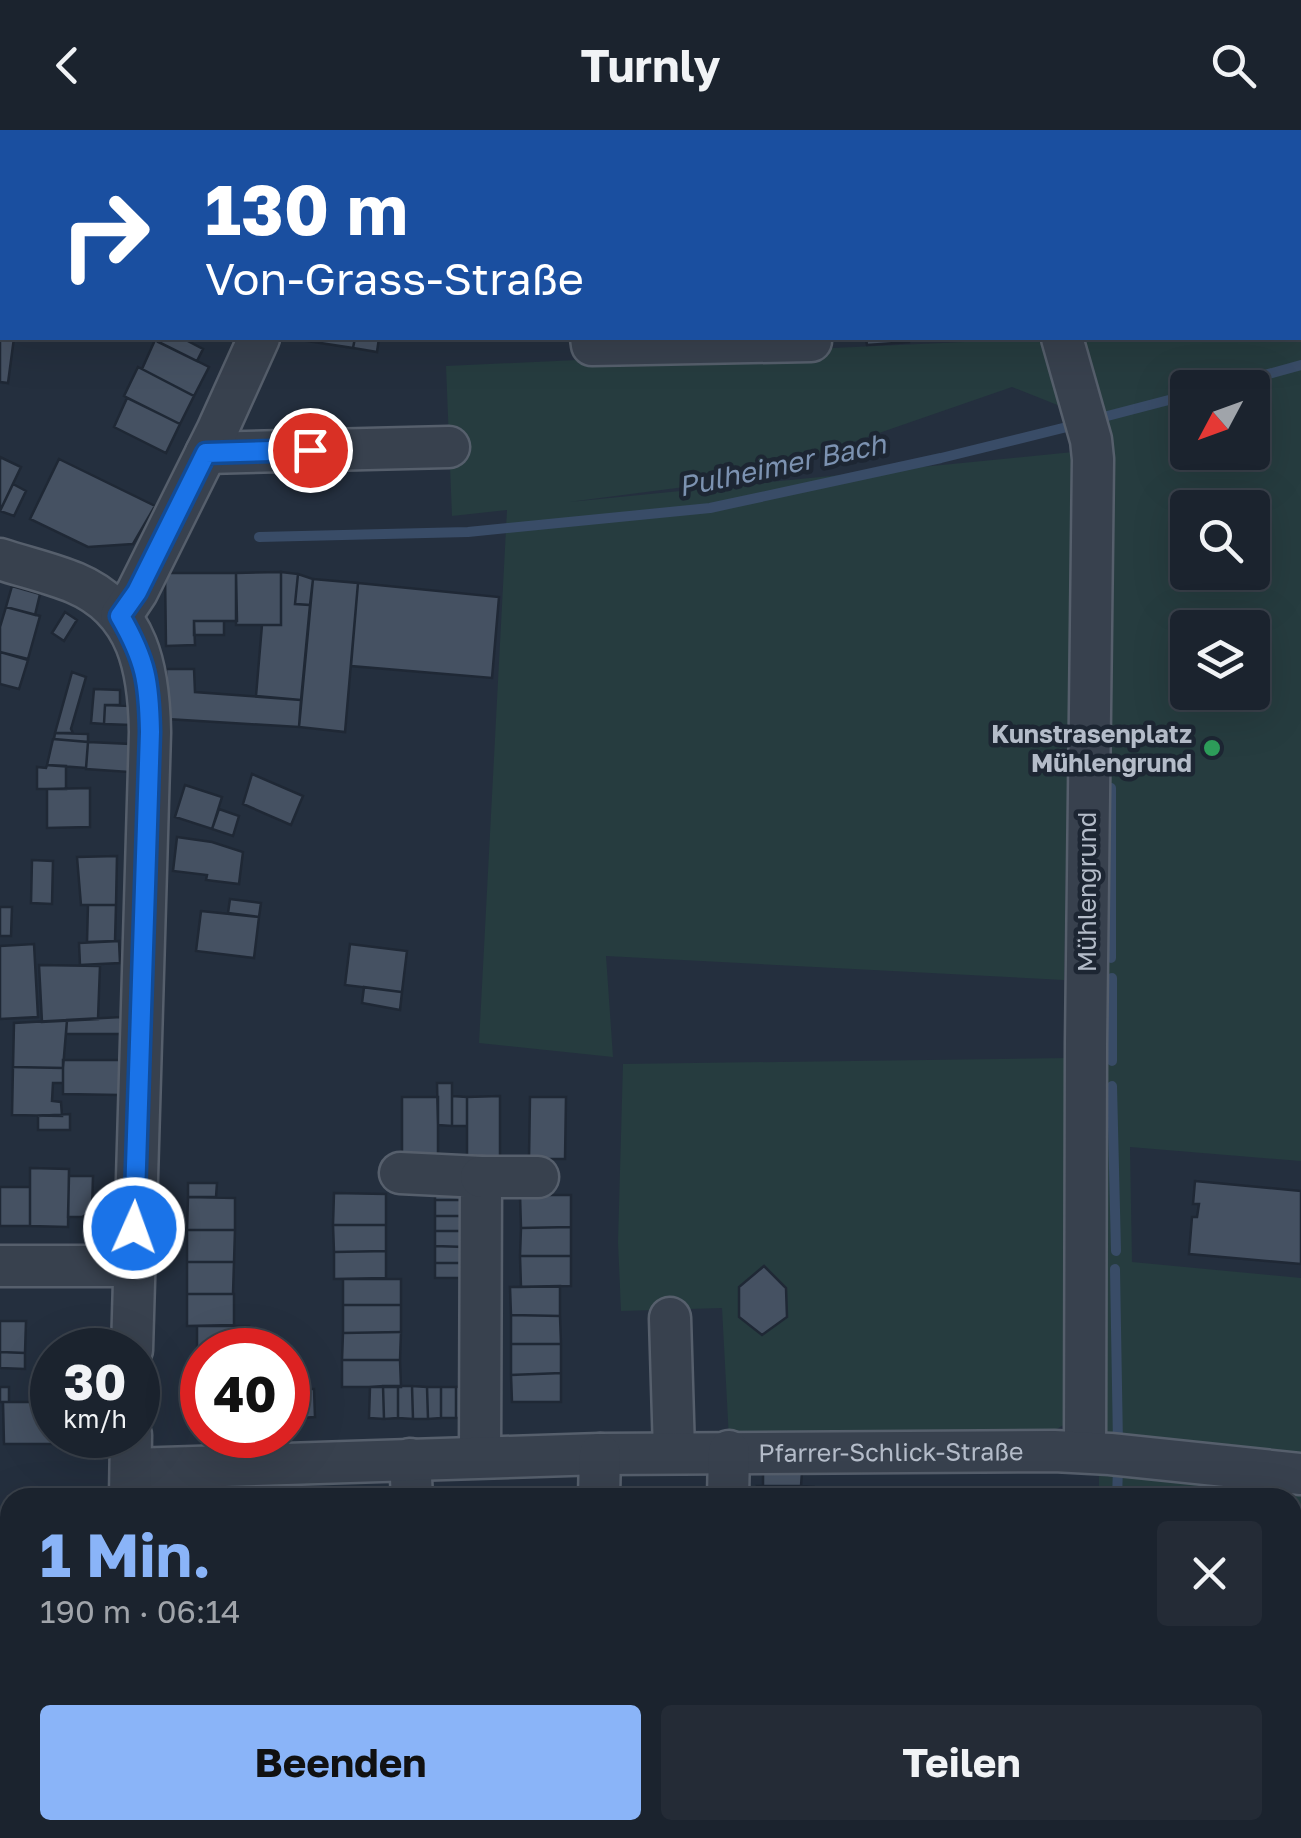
<!DOCTYPE html>
<html lang="de">
<head>
<meta charset="utf-8">
<style>
  :root { --surface:#1b232e; --page:#242b36; --text:#f1f3f6; --muted:#a0a4aa; --line:#39404a; --accent:#8ab4f8 }
  body { margin:0; font-family:"Golos Text",sans-serif; background:var(--page); color:var(--text); height:100vh; display:flex; flex-direction:column; font-size:38px; white-space:nowrap }
  * { box-sizing:border-box; margin:0 }
  p { font-size:32px; color:var(--muted) }
  .icon { flex:none; width:55px; height:55px; fill:none; stroke:currentColor; stroke-width:2; stroke-linecap:round; stroke-linejoin:round }
  .map { position:relative; flex:1; overflow:hidden }
  .details { position:absolute; left:0px; top:1358px; width:1302px; height:352px; display:flex; flex-direction:column; background:var(--surface); border-radius:30px 30px 0 0; box-shadow:0 10px 40px #0002,0 0 0 2px var(--line) }
  .details>* { flex:none }
  .banner { position:absolute; left:0px; top:0px; width:1302px; height:210px; box-shadow:0 10px 40px #0002,0 0 0 2px var(--line); background:#1a4fa0; color:#fff; overflow:hidden }
  .needle { width:65px; rotate:229deg }
  .controls { position:absolute; left:1170px; top:240px; display:grid; gap:20px }
  .controls a { display:grid; place-items:center; width:100px; height:100px; border-radius:10px; background:var(--surface); box-shadow:0 10px 40px #0002,0 0 0 2px var(--line); font-size:50px }
  .speed { position:absolute; left:30px; top:1198px; display:flex; gap:20px; font-size:50px; font-weight:700; text-align:center }
  .speed>* { display:grid; place-content:center; width:130px; height:130px; border-radius:50%; background:var(--surface); box-shadow:0 10px 40px #0002,0 0 0 2px var(--line); line-height:1 }
  .speed small { font-size:25px; font-weight:400 }
  .speed .limit { border:15px solid #d22; background:#fff; color:#111 }
  .pin { position:absolute; display:grid; place-items:center; width:85px; height:85px; color:#fff; margin:-42px; border:5px solid #fff; border-radius:50%; box-shadow:0 2px 10px #0007 }
  .me { position:absolute; width:110px; margin:-55px; rotate:2deg; stroke-linejoin:round; filter:drop-shadow(0 0 8px #0008) }
  .turn { display:flex; align-items:center; gap:35px; height:210px; padding:0 40px; font-size:45px }
  .turn .icon { width:130px; height:130px; stroke-width:2.5 }
  .turn b { display:block; font-size:70px; line-height:85px }
  .round { display:grid; place-items:center; flex:none; width:105px; height:105px; border-radius:10px; background:var(--page) }
  .head { display:flex; align-items:center; justify-content:space-between; height:170px; padding:0 40px }
  h1 { font-size:60px; font-weight:700; line-height:75px; color:var(--accent) }
  .cta { display:flex; gap:20px; margin-top:auto; padding:20px 40px }
  .cta a { flex:1; height:115px; border-radius:10px; background:var(--accent); color:#111; font-size:40px; font-weight:700; line-height:115px; text-align:center }
  .cta a+a { background:var(--page); color:var(--text) }
  header { display:flex; justify-content:space-between; align-items:center; height:130px; padding:0 40px; background:var(--surface); font-size:45px; font-weight:700 }
  .map>svg:first-child { display:block }
  .green { fill:#263c3f; fill-rule:evenodd }
  .lines { fill:none; stroke-linecap:round; stroke-linejoin:round }
  .stream { stroke:#394c67; stroke-width:10 }
  .building { fill:#455162; stroke:#1f2835; stroke-width:2.5 }
  .minor-casing { stroke:#565f6c; stroke-width:45 }
  .minor { stroke:#38414e; stroke-width:40 }
  .route-casing { stroke:#114b97; stroke-width:25 }
  .route { stroke:#1a73e8; stroke-width:18 }
  .leisure-dot { fill:#2e9e5b; stroke:#1d2633; stroke-width:4 }
  .labels { text-anchor:middle; stroke-width:9; stroke-linejoin:round; paint-order:stroke }
  .poi-label { font-size:25px; font-weight:bold; fill:#b4bcc9; stroke:#1d2633; text-anchor:end }
  .street-label { font-size:25px; fill:#b4bcc9; stroke:#1d2633 }
  .water-label { font-size:28px; font-style:italic; fill:#7c92b1; stroke:#1d2633 }
</style>
</head>
<body>
<header><svg class="icon" aria-label="back" viewBox="0 0 24 24"><path d="M15 5l-7 7 7 7"/></svg>Turnly<svg class="icon" aria-label="search" viewBox="0 0 24 24"><circle cx="10" cy="10" r="6"/><path d="M15 15l6 6"/></svg></header>
<div class="map">
<svg width="1301" height="1708" viewBox="0 0 1301 1708">
  <rect width="100%" height="100%" fill="#242f3e"/>
  <path class="green" d="M1005,0H1301V1031L1130,1017L1132,1132L1301,1148V1331L1099,1312L1113,333L1112,310H1106L1073,208H1300V2ZM1188,258H1252V322H1188ZM1188,378H1252V442H1188ZM1188,498H1252V562H1188Z
    M1050,208L1070,280L1012,257L746,349L569,372L1073,322L1064,850L606,826L613,927L479,913L507,380L452,386L446,236Z
    M1068,928L1070,1291L1042,1308L729,1309L722,1178L621,1181L618,1112L623,934Z
    M1099,1336L1301,1355V1708H1100V1700H1292V1368L1099,1367Z
    M391,1700H511V1708H391Z"/>
  <g class="lines">
    <path class="stream" d="M1218,258L1301,235
      M1092,290L1188,265
      M259,407L468,402L710,378L941,328L1075,295
      M1111,658V828
      M1112,931V848
      M1112,956L1116,1121
      M1115,1139L1118,1314
      M1117,1368L1118,1338
      M1117,1708V1700"/>
  </g>
  <path class="building" d="M0,0H31L37,2H2V14Z
    M118,0H234L233,2Z
    M854,0H907V2H855Z
    M0,47L2,48V91L0,90Z
    M0,133L2,208H14L8,253L0,252Z
    M160,208H182L203,219L197,231L158,212Z
    M288,208H355L353,218Z
    M355,208H379L377,222L353,218Z
    M866,208H909V212L867,215Z
    M155,210L209,237L194,266L142,239Z
    M138,237L194,266L180,294L124,266Z
    M127,268L180,294L166,323L114,297Z
    M0,327L21,337L0,381Z
    M59,329L155,376L133,414L88,417L30,389Z
    M13,354L26,361L14,386L0,381Z
    M281,442V495H236V443Z
    M281,442L298,444L295,474L310,475L301,570L256,566L262,495H281Z
    M165,443H236L237,491H194L195,515L166,516Z
    M298,444L313,449L310,475L295,474Z
    M313,449L358,453L345,602L299,597Z
    M358,453L499,467L492,548L351,536Z
    M12,456L40,464L35,485L6,477Z
    M6,477L40,486L28,529L0,522V497Z
    M65,482L77,490L64,511L52,503Z
    M194,491H224V505H194Z
    M0,522L28,530L19,559L0,554Z
    M166,539H194L195,562L301,570L299,597L167,589Z
    M72,542L86,547L71,599L73,603H55Z
    M94,559L120,560V575H105L104,594L91,593Z
    M105,575L131,576V595L104,594Z
    M55,603L88,604V612L54,609Z
    M53,609L88,612L86,638L47,635Z
    M88,612L131,614L129,642L86,639Z
    M47,635L66,636V659H37V637L46,638Z
    M252,644L303,666L291,695L243,674Z
    M185,655L222,667L212,699L175,687Z
    M90,658V697L47,698V659Z
    M219,679L239,686L233,706L212,699Z
    M177,707L212,712L243,722L239,754L206,750L207,745L173,741Z
    M117,726L116,775H81L77,727Z
    M32,730L53,731L52,774L31,773Z
    M230,769L261,773L259,787L228,783Z
    M88,775H116L115,811L87,812Z
    M0,777H12L11,806H0Z
    M201,781L259,787L254,828L196,821Z
    M119,811L120,833L80,835L79,813Z
    M34,814L38,887L0,889V816Z
    M350,814L407,821L402,862L345,855Z
    M39,835L100,836L98,889L42,892Z
    M364,857L402,862L400,880L362,873Z
    M121,887V904H66L67,890Z
    M67,890L63,938L13,937L14,893Z
    M63,930H121L120,965L63,964Z
    M13,937L63,938V953H53L52,971L61,972L62,986L12,985Z
    M437,953H452V996L438,995Z
    M452,966L467,967V996H452Z
    M500,966V1030H467V967Z
    M402,967H438V1029H402Z
    M530,967H566L565,1029H529Z
    M70,984V1000H38V986Z
    M30,1038L69,1039L68,1097L30,1096Z
    M69,1046H93L92,1081L82,1087H68Z
    M1195,1051L1301,1061V1134L1189,1124L1192,1087H1197L1199,1074H1193Z
    M188,1053H217L216,1067H188Z
    M464,1053V1070H435V1054Z
    M0,1057H30V1096H0Z
    M334,1063L386,1064V1095H333Z
    M520,1065H571V1097L521,1098Z
    M188,1067L235,1068V1100H187Z
    M435,1070H464V1086H435Z
    M435,1086H464L463,1101H435Z
    M333,1095H386V1121L334,1122Z
    M571,1097V1126H520L521,1098Z
    M187,1100H235L234,1132H187Z
    M435,1101H463L464,1117L435,1116Z
    M435,1116L464,1117V1133H435Z
    M386,1121V1148L334,1149V1122Z
    M520,1126H571V1156L521,1157Z
    M187,1132H234L233,1164H187Z
    M435,1133H464V1148H435Z
    M764,1136L786,1158L787,1187L762,1205L739,1187V1157Z
    M343,1149H401V1175H343Z
    M560,1156V1186L511,1185L510,1157Z
    M187,1164H234V1195L187,1196Z
    M343,1175H401V1202L343,1203Z
    M511,1185L560,1186L561,1214H511Z
    M0,1191H26L25,1223L0,1222Z
    M197,1196H249L250,1220H202V1228H197Z
    M401,1202L400,1230H342L343,1203Z
    M511,1214H561V1243L511,1245Z
    M0,1222L25,1223V1239L0,1238Z
    M197,1228H202V1260L197,1259Z
    M342,1230H400L401,1257H342Z
    M561,1243V1272H512L511,1245Z
    M383,1256L384,1289L369,1288L370,1257Z
    M383,1256H398V1288L384,1289Z
    M398,1256H412L413,1289L398,1288Z
    M412,1256L427,1257L428,1289H413Z
    M473,1256V1288H456V1257Z
    M0,1257H9V1272H0Z
    M427,1257H441V1288L428,1289Z
    M441,1257H456V1288H441Z
    M288,1259H300V1288L288,1287Z
    M300,1259H314L315,1287L300,1288Z
    M199,1260H202V1288H185V1261Z
    M3,1272H52V1305H65V1314H4Z
    M763,1342H802L801,1356H763Z
    M757,1356H801L815,1357H809V1368H758Z
    M468,1363H496V1368H468Z
    M548,1363H576V1368H548Z
    M619,1363H647V1368H619Z
    M7,1435H10V1488H1L0,1462H7Z
    M10,1567V1616H0V1573L2,1568Z
    M0,1616H10V1700H45V1708H0Z
    M550,1700H612V1704L550,1703Z
    M783,1700H813V1703H784Z
    M550,1703L612,1704V1708H550Z
    M784,1703V1708H755V1704Z"/>
  <g class="lines">
    <defs>
      <g id="minor">
        <path d="M58,0L65,2"/>
        <path d="M781,0V2"/>
        <path d="M999,0L1000,2"/>
        <path d="M317,2L318,0"/>
        <path d="M591,208L592,215L811,211L810,208"/>
        <path d="M1062,208L1091,310L1093,329L1086,914L1085,1322"/>
        <path d="M206,323L449,317"/>
        <path d="M0,429C24,437 51,443 75,453C139,480 149,540 150,602L132,1220"/>
        <path d="M121,486L137,462L217,301L259,208"/>
        <path d="M400,1043L481,1047L480,1326"/>
        <path d="M481,1047H538"/>
        <path d="M0,1136H133"/>
        <path d="M670,1188L674,1322"/>
        <path d="M410,1329L412,1368"/>
        <path id="s1" d="M131,1339L600,1324L1054,1321L1110,1324L1301,1344"/>
        <path d="M130,1368L131,1305"/>
        <path d="M599,1368L600,1324"/>
        <path d="M728,1368L729,1321"/>
        <path d="M0,1547H10"/>
        <path d="M113,1708L114,1700"/>
        <path d="M724,1708V1700"/>
      </g>
    </defs>
    <use href="#minor" class="minor-casing"/>
    <use href="#minor" class="minor"/>
  </g>
  <g class="lines">
    <defs>
      <path id="route" d="M134,1098L150,602C149,552 146,531 120,486L137,462L206,323L310,320"/>
    </defs>
    <use href="#route" class="route-casing"/>
    <use href="#route" class="route"/>
  </g>
  <circle class="leisure-dot" cx="1212" cy="618" r="10"/>
  <g class="labels">
    <g class="poi-label">
      <text x="1192" y="613">Kunstrasenplatz<tspan x="1192" dy="29">Mühlengrund</tspan></text>
    </g>
    <g class="street-label">
      <text transform="translate(1087 762) rotate(-90)" y="9">Mühlengrund</text>
      <text dy="9" stroke="none"><textPath href="#s1" startOffset="760">Pfarrer-Schlick-Straße</textPath></text>
    </g>
    <g class="water-label">
      <text transform="translate(782 335) rotate(-12)" y="10">Pulheimer Bach</text>
    </g>
  </g>
</svg>
<div class="controls">
<a><svg class="needle" viewBox="-14 -14 28 28"><path d="M0-13l5 13h-10z" fill="#e53935"/><path d="M0 13l5-13h-10z" fill="#a0a4aa"/></svg></a>
<a><svg class="icon" aria-label="search" viewBox="0 0 24 24"><circle cx="10" cy="10" r="6"/><path d="M15 15l6 6"/></svg></a>
<a><svg class="icon" aria-label="layers" viewBox="0 0 24 24"><path d="M12 4l9 5-9 5-9-5zM3 14l9 5 9-5"/></svg></a>
</div>
<div class="speed"><div>30<small>km/h</small></div><div class="limit">40</div></div>
<div class="pin" style="left:310px;top:320px;background:#d93025"><svg class="icon" aria-label="arrive" viewBox="0 0 24 24"><path d="M6 21V4h12l-3 4 3 4H6"/></svg></div>
<svg class="me" style="left:134px;top:1098px" viewBox="-20 -20 40 40"><circle r="17" fill="#1a73e8" stroke="#fff" stroke-width="3"/><path d="M0-11L8 9 0 5-8 9z" fill="#fff"/></svg>
<div class="banner">
<div class="turn"><svg class="icon" aria-label="right" viewBox="0 0 24 24"><path d="M7 20v-9h11M14 6l5 5-5 5"/></svg><div><b>130 m</b>Von-Grass-Straße</div></div>
</div>
<section class="details">
<div class="head"><div><h1>1 Min.</h1><p>190 m · 06:14</p></div><a class="round"><svg class="icon" aria-label="close" viewBox="0 0 24 24"><path d="M6 6l12 12M18 6L6 18"/></svg></a></div>
<div class="cta"><a>Beenden</a><a>Teilen</a></div>
</section>
</div>
</body>
</html>
